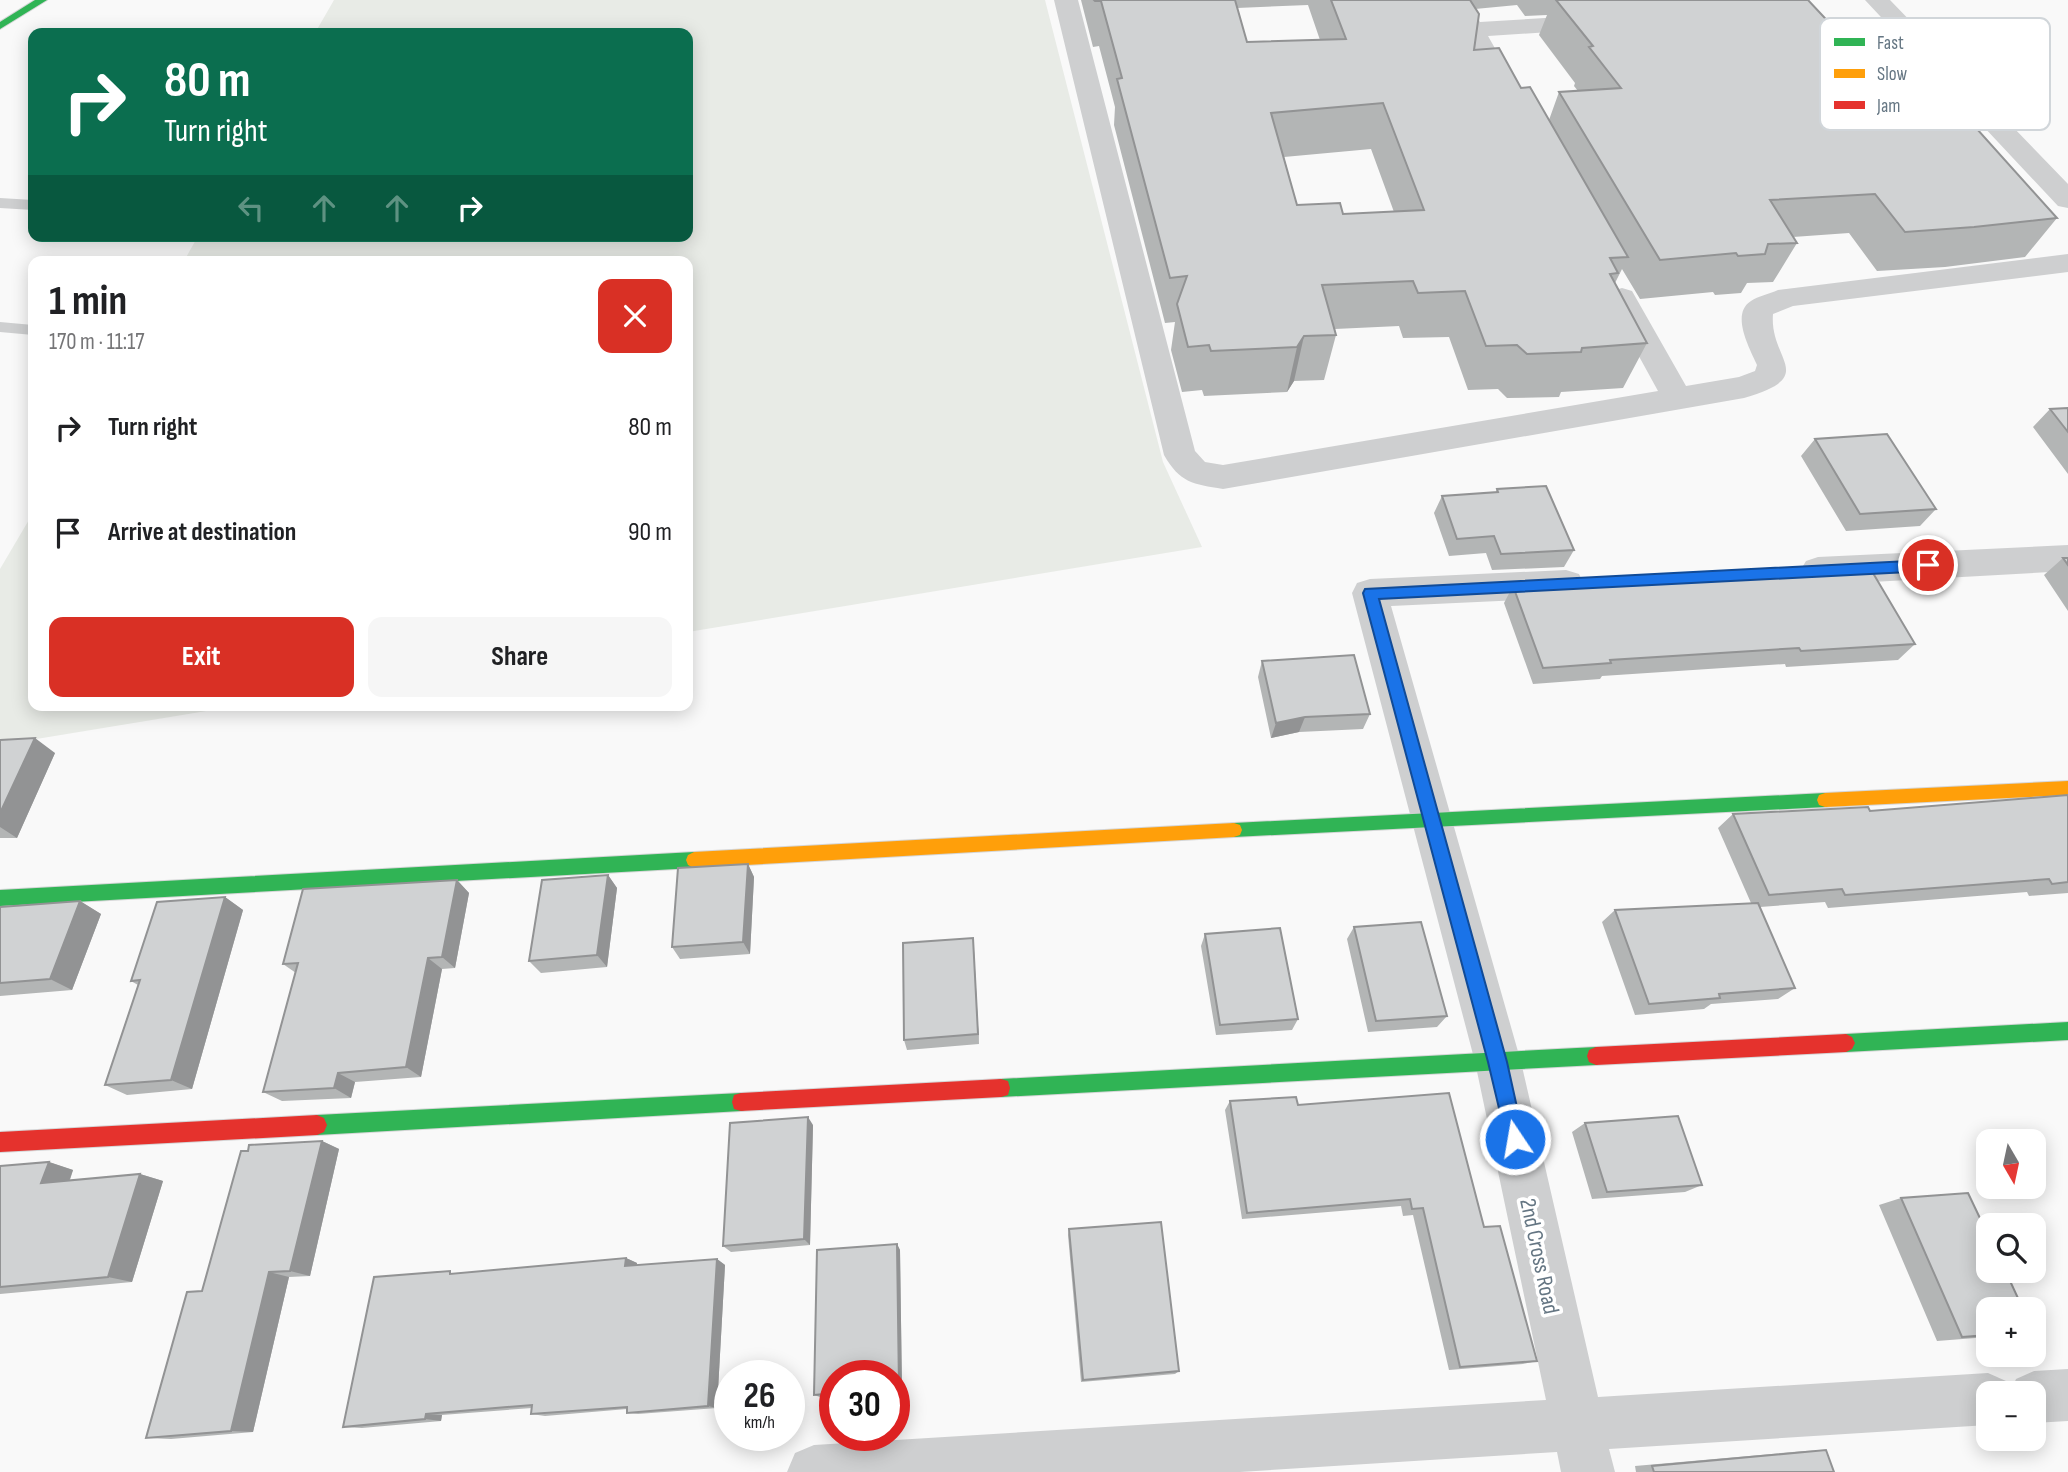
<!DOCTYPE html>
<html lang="en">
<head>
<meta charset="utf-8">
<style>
  :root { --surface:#fff; --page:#f6f6f6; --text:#202124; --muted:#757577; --accent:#d93025 }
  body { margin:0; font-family:"Sofia Sans Condensed",sans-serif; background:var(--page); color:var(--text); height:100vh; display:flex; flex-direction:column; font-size:26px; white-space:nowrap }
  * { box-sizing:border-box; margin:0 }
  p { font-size:23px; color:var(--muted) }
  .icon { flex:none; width:38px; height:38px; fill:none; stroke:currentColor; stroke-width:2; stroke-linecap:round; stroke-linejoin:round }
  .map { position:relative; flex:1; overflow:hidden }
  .details { position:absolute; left:28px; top:256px; width:665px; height:455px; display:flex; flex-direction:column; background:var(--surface); border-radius:14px; box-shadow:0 4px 18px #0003 }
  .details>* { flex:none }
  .guide { position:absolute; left:28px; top:28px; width:665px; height:214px; border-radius:14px; box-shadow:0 4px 18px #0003; background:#0b6e4f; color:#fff; overflow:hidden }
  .needle { width:46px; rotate:171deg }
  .controls { position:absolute; left:1976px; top:1129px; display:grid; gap:14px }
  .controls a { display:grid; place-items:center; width:70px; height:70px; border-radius:14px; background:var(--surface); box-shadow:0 4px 18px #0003; font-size:35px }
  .speed { position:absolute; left:714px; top:1360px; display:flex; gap:14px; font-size:35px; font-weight:700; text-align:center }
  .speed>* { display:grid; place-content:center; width:91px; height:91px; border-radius:50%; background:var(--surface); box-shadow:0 4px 18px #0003; line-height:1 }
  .speed small { font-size:18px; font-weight:400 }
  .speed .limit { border:10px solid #d22; background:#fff; color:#111 }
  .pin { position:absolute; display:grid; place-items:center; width:60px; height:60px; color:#fff; margin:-30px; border:4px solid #fff; border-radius:50%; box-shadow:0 2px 7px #0007 }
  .me { position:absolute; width:77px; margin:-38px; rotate:348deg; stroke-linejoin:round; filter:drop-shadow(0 0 5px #0008) }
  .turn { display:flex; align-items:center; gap:24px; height:147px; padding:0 21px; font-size:32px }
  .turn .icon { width:91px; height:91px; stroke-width:2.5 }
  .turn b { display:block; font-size:49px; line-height:60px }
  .lanes { display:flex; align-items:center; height:66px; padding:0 21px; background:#0003; justify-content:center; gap:35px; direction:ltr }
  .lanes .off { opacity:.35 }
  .round { display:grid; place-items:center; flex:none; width:74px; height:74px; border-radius:14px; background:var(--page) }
  .head { display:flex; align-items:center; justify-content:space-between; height:119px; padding:0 21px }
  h1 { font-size:42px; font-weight:700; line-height:52px }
  .button { display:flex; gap:14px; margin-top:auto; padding:14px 21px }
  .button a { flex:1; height:80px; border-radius:14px; background:var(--accent); color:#fff; font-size:28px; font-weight:700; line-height:80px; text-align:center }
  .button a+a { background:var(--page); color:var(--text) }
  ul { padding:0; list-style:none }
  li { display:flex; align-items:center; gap:21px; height:105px; padding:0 21px }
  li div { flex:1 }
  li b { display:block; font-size:26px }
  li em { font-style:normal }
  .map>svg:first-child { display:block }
  .green { fill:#e8ebe6 }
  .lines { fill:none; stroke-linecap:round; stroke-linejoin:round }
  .fast-casing { stroke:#d5d6d7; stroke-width:2 }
  .slow-casing { stroke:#d5d6d7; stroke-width:2 }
  .jam-casing { stroke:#d5d6d7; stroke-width:2 }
  .lane { fill:#cecfd0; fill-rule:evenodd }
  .street { fill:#cecfd0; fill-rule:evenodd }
  .fast { fill:#30b455; fill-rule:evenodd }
  .slow { fill:#ff9f0a; fill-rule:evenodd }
  .jam { fill:#e5322d; fill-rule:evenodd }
  .wall { fill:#b3b5b5; fill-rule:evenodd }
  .shaded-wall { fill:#929394 }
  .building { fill:#d0d2d3; stroke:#929394; stroke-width:2; fill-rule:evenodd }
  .route { fill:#1a73e8; stroke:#114b97; stroke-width:2 }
  .labels { text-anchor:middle; stroke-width:7; stroke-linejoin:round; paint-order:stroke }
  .street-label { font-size:23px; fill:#657683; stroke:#fff }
  .key { fill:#fff; stroke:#d1d6da; stroke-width:2 }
  .key-label { font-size:19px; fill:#657683 }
</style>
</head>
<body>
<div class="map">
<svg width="2068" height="1472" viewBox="0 0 2068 1472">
  <rect width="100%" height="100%" fill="#f9f9f9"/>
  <path class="green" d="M334,0H1045L1163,462L1202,547L688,632V261H184L198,236H688V33H315Z
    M33,513V705H243L0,745V569Z"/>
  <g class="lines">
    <defs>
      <path id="fast" d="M35,0H47L0,29V22Z
        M1825,793L1831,795L1833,800L1831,805L1825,807L1234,837L1228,835L1226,830L1228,825L1234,823Z
        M694,852L700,855L702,860L700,865L694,868L0,906V890Z
        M2068,1022V1040L1846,1052L1840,1049L1837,1043L1840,1037L1846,1034Z
        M1596,1047L1603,1050L1605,1056L1603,1062L1596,1065L1001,1097L994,1095L992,1088L994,1081L1001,1079Z
        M741,1093L748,1095L750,1102L748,1109L741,1111L317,1135L310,1132L307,1125L310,1118L317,1115Z"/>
      <path id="slow" d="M2068,781V795L1825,807L1819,805L1817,800L1819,795L1825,793Z
        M1234,823L1240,825L1242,830L1240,835L1234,837L694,868L688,865L686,860L688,855L694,852Z"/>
      <path id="jam" d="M1846,1034L1852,1037L1855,1043L1852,1049L1846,1052L1596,1065L1589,1062L1587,1056L1589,1050L1596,1047Z
        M1001,1079L1008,1081L1010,1088L1008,1095L1001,1097L741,1111L734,1109L732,1102L734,1095L741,1093Z
        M317,1115L324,1118L327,1125L324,1132L317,1135L0,1152V1132Z"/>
    </defs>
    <use href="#fast" class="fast-casing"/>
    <use href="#slow" class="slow-casing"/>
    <use href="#jam" class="jam-casing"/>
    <path class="lane" d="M0,198L33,200V210L0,208Z
      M0,322L33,325V335L0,332Z"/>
    <path class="street" d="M1054,0H1078L1195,451L1205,462L1223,465L1658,391L1607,298L1612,291L1622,288L1632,291L1686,386L1739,377L1755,371L1757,365C1750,349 1730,314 1751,301C1758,296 1769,294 1778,290L2068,254V272L1793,306L1773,314C1769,361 1820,376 1744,398L1223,489C1193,484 1180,483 1164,455Z
      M1443,0H1467L1480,22L1595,15L1603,17L1607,22L1603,27L1595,29L1488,36L1522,96L1518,101L1509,104L1500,101L1496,96Z
      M1865,0H1890L2068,184V208L2058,206Z
      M2068,545V571L1818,585L1806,581L1800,571L1806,561L1818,557Z
      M1566,570L1579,574L1584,584L1579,594L1566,598L1391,606L1521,1062L1598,1397L1988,1373L2006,1381L2011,1391L2016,1379L2034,1371L2068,1369V1421L2034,1423V1393H1988V1425L1609,1449L1615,1472H1561L1557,1452L1240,1472H787L795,1453L814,1445L1546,1400L1475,1062L1352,593L1357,583L1370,579Z"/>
    <use href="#fast" class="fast"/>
    <use href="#slow" class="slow"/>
    <use href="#jam" class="jam"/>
  </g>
  <path class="wall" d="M1081,0H1808L1852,47L1849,53L1894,104L2057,218L2025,257L1945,267L1877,271L1849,233L1793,237L1797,243L1773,282L1747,283L1741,293L1715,295L1713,292L1640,299L1622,269L1615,283L1647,343L1623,388L1561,392L1559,397L1507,398L1498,389L1468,390L1449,337L1403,338L1399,326L1335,329L1336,335L1324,380L1294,381L1287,392L1204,396L1202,390L1182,392L1171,350L1175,322L1165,323L1114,125L1115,107L1099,46L1093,47ZM1308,5L1320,40L1247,42L1237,8ZM1517,5L1525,16L1547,15L1539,35L1575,83L1574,86L1578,91L1559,92L1549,120L1521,88L1474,50L1475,9ZM1371,149L1394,212L1343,214L1297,205L1284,157Z
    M2068,408V474L2033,427L2050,409Z
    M1815,439L1936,509L1920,526L1846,531L1801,456Z
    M1497,489L1574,550L1564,567L1492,570L1486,553L1449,556L1434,513L1442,496L1495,493Z
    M2063,558H2068V611L2044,575Z
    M1513,586L1915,644L1898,660L1786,667L1785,664L1602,676L1600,679L1533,684L1504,603Z
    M1262,661L1370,714L1363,729L1299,732L1271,738L1258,677Z
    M0,740L55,753L17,838H0Z
    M2068,795V893L2029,896L2027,892L1828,908L1825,902L1760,907L1795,988L1778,999L1711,1004L1704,1009L1635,1015L1602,922L1615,910L1751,903L1718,828L1733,814L1870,811Z
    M748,864L754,877L750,954L680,959L672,947Z
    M608,875L617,888L607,967L541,973L529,961Z
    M457,880L469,893L455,968L442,969L421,1077L355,1082L351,1098L282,1101L263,1092L296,973L283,964Z
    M225,897L243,910L192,1089L127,1095L105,1085L138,985L131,981Z
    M80,901L101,914L72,990L0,996V907Z
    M1354,927L1447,1016L1437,1027L1368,1032L1347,939Z
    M1205,934L1298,1019L1292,1030L1216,1035L1201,946Z
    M973,938L979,1044L907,1050L904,1040Z
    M1230,1101L1298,1105L1484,1227L1537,1361L1523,1364L1449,1370L1413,1215L1403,1216L1401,1206L1242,1219L1225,1110Z
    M1585,1123L1702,1185L1685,1192L1592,1199L1572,1132Z
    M813,1125L810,1245L731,1252L723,1246Z
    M322,1141L339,1149L310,1276L289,1277L253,1432L171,1439L146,1438L202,1291L248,1151Z
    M49,1162L73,1170L70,1180L140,1174L163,1181L132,1282L0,1294V1166Z
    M1901,1198L1988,1309V1337L1937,1341L1879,1205Z
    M1069,1229L1179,1371L1175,1374L1081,1382L1068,1235Z
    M897,1244L900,1250L902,1391H894V1376H835V1396L820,1397L814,1395Z
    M626,1258L637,1263L636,1266L717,1259L725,1265L717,1408L638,1414L627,1413V1409L545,1416L531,1414L532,1408L442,1415L441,1421L362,1428L343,1427L457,1274Z
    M1826,1450L1834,1472H1636L1635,1466L1804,1451Z"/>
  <path class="shaded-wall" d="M1304,336L1294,381L1287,392L1297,347Z
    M1305,717L1299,732L1271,738L1276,723Z
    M35,738L55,753L17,838L0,827V813Z
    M748,864L754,877L750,954L743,942Z
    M608,875L617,888L607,967L597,955Z
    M457,880L469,893L455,968L442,957Z
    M225,897L243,910L192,1089L171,1080Z
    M80,901L101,914L72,990L50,979Z
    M973,938L974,950L979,1044L978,1034Z
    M428,958L442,969L421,1077L406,1067Z
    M338,1073L355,1082L351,1098L334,1088Z
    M808,1117L813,1125L810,1245L804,1239Z
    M322,1141L339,1149L310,1276L290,1271Z
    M49,1162L73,1170L66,1190L41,1183Z
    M140,1174L163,1181L132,1282L108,1277Z
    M897,1244L900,1250L902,1391L899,1388Z
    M626,1258L637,1263L636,1272L625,1266Z
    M717,1259L725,1265L717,1408L708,1406Z
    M269,1272L289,1277L253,1432L231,1431Z
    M426,1414L442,1415L441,1421L425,1419Z"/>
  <path class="building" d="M1094,0H1235L1247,42L1346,39L1331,0H1470L1479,14L1474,50L1499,48L1521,88L1530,87L1628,257L1610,258L1618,273L1610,274L1647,343L1582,348L1581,352L1527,354L1517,345L1486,346L1465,291L1418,293L1413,281L1322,285L1336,335L1304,336L1297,347L1211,351L1209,345L1188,347L1177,304L1187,276L1170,278L1117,79L1122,78L1101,1H1095ZM1383,103L1424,210L1343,214L1340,203L1297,205L1271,113Z
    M1556,0H1808L1852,47L1845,49L1894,104L1951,100L2057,218L1974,227L1905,232L1875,194L1770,200L1797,243L1768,244L1765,254L1738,256L1736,253L1660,260L1559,92L1621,88L1589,47L1593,46Z
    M2068,408V432L2050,409Z
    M1887,434L1936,509L1860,514L1815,439Z
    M1546,486L1574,550L1501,554L1494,536L1457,539L1442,496L1498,492L1497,489Z
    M2063,558H2068V565Z
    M1870,568L1915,644L1801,651L1799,648L1610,660L1611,663L1543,668L1513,586Z
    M1354,655L1370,714L1305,717L1276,723L1262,661Z
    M35,738L0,813V740Z
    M2068,795V882L2052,884L2049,879L1845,895L1842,889L1769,895L1733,814L1868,807L1870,811Z
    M748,864L743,942L672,947L678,868Z
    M608,875L597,955L529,961L542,880Z
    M457,880L442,957L428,958L406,1067L338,1073L334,1088L263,1092L298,963L283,964L303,889Z
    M225,897L171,1080L105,1085L140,980L131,981L157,902Z
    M80,901L50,979L0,983V907Z
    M1758,903L1795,988L1719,994L1720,998L1649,1004L1615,910Z
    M1421,922L1447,1016L1376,1021L1354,927Z
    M1280,928L1298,1019L1220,1025L1205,934Z
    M973,938L978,1034L904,1040L903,943Z
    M1449,1093L1484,1227L1500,1226L1537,1361L1460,1367L1423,1208L1412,1209L1410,1199L1247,1213L1230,1101L1296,1097L1298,1105Z
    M1678,1116L1702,1185L1607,1192L1585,1123Z
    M808,1117L804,1239L723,1246L730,1123Z
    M322,1141L290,1271L269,1272L231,1431L146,1438L187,1292L202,1291L241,1151H248L249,1145Z
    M49,1162L41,1183L140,1174L108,1277L0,1287V1166Z
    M1968,1193L1988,1235V1270H2005L2023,1309H1988V1335L1962,1337L1901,1198Z
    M1161,1222L1179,1371L1083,1380L1069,1229Z
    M897,1244L899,1388L894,1389V1376H835V1393L814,1395L817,1250Z
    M626,1258L625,1266L717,1259L708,1406L627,1413V1407L531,1414L532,1405L426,1414L425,1419L343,1427L374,1277L450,1271V1274Z
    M1826,1450L1834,1472H1654L1652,1466Z"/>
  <path class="route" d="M1928,560L1936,565L1928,571L1379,599L1507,1062L1524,1139L1521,1146L1515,1149L1508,1146L1488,1062L1363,593L1365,589Z"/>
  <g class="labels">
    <g class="street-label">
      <text transform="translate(1540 1256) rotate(78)" y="8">2nd Cross Road</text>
    </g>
  </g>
  <rect x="1820" y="18" width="230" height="112" rx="10" class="key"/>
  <rect x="1834" y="38" width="31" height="8" fill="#30b455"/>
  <rect x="1834" y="69" width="31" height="9" fill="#ff9f0a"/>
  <rect x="1834" y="101" width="31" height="8" fill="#e5322d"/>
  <g class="key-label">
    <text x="1877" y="49">Fast</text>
    <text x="1877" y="80">Slow</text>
    <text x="1877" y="112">Jam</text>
  </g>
</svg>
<div class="controls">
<a><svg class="needle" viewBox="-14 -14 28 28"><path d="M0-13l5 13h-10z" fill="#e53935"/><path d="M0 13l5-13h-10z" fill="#757577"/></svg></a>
<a><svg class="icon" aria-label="search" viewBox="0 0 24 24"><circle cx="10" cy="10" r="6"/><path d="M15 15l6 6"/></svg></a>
<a>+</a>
<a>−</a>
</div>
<div class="speed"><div>26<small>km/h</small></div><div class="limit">30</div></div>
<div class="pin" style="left:1928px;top:565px;background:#d93025"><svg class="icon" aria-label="arrive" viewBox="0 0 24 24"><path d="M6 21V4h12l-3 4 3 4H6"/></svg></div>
<svg class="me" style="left:1515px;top:1139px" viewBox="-20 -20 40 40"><circle r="17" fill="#1a73e8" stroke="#fff" stroke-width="3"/><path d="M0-11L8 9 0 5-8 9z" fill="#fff"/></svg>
<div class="guide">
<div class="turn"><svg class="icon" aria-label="right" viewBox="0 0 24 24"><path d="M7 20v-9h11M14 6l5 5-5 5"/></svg><div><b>80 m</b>Turn right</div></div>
<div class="lanes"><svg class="icon off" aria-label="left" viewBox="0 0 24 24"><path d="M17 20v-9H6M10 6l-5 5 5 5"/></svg><svg class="icon off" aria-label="ahead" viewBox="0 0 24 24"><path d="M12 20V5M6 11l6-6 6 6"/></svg><svg class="icon off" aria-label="ahead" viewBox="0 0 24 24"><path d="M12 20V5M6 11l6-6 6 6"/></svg><svg class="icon" aria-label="right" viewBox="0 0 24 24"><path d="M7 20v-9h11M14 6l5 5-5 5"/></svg></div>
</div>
<section class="details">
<div class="head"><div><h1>1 min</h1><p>170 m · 11:17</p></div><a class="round" style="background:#d93025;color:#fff"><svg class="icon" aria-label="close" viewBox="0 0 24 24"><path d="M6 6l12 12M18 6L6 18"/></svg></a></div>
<ul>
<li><svg class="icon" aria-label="right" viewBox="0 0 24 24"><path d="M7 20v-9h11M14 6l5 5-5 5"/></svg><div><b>Turn right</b></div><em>80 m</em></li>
<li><svg class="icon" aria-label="arrive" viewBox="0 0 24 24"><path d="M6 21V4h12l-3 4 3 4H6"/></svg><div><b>Arrive at destination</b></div><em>90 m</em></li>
</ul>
<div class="button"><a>Exit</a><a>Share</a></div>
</section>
</div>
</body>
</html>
